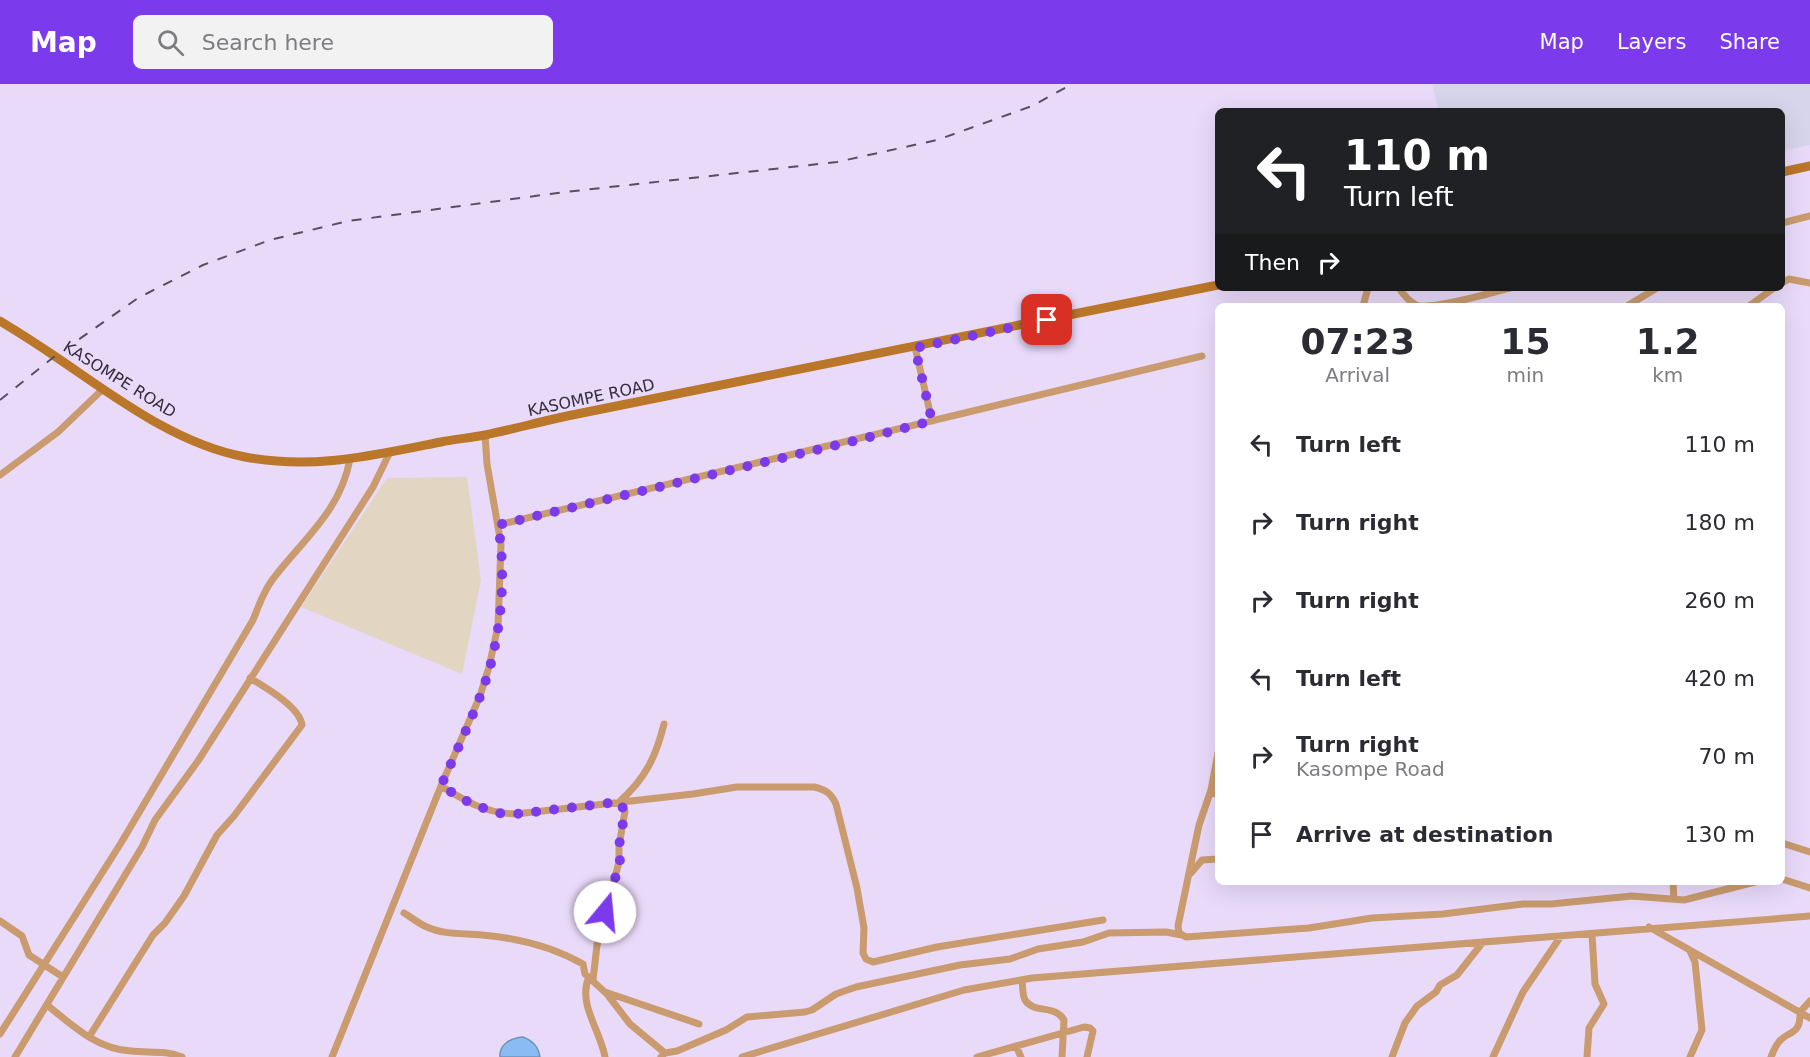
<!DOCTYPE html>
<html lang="en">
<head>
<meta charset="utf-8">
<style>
  :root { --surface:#fff; --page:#f2f2f3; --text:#2b2b33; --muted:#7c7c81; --accent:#7c3aed }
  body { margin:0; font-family:"DejaVu Sans",sans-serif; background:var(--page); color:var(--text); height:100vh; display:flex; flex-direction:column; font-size:22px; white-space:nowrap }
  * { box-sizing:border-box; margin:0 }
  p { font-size:20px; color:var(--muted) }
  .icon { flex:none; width:33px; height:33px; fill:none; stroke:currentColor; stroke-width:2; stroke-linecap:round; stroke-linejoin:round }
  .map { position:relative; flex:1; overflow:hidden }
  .sheet { position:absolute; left:1215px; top:219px; width:570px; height:582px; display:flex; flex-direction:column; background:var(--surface); border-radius:9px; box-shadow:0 6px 24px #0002 }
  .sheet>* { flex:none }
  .banner { position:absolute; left:1215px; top:24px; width:570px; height:183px; border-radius:9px; box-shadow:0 6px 24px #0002; background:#202124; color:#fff; overflow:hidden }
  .pin { position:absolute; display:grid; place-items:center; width:51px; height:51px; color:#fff; margin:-26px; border-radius:12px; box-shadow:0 3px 9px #0006 }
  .me { position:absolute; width:66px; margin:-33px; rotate:17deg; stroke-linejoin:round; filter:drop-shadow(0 0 4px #0008) }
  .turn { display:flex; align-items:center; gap:21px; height:126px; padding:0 30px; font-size:27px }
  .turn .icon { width:78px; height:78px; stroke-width:2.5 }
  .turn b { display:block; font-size:42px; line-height:51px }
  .then { display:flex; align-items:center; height:57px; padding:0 30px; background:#0003; gap:12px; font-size:22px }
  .eta { display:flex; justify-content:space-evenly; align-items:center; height:102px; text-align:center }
  .eta b { font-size:36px; font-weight:600; line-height:42px }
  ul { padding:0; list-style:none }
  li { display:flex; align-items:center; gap:18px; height:78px; padding:0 30px }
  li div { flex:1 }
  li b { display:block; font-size:22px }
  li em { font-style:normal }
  header { display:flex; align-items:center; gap:36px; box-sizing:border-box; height:84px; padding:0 30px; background:var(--accent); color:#fff }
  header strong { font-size:28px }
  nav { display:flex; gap:33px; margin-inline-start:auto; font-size:21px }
  .search { width:420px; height:54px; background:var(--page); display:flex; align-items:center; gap:15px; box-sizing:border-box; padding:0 21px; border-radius:9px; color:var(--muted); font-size:22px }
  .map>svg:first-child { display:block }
  .commercial { fill:#e2d6c2 }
  .industrial { fill:#d7d5eb }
  .water { fill:#8abcf4; stroke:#7091bc; stroke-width:1.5 }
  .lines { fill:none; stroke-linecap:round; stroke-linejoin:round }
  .street { stroke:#c99b6e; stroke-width:7 }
  .secondary { stroke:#ba7629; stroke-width:9 }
  .rail { stroke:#574f5f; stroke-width:2; stroke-dasharray:10 10; stroke-linecap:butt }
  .route { stroke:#7c3aed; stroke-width:10; stroke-dasharray:0 18 }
  .labels { text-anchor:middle; stroke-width:5; stroke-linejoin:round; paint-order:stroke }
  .street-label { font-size:16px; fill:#342e3a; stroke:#e9dafa }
</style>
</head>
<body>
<header>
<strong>Map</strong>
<div class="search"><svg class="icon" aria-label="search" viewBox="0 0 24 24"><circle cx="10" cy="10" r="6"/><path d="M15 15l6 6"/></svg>Search here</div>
<nav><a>Map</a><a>Layers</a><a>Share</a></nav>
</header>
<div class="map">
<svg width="1810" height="973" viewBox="0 0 1810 973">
  <rect width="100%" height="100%" fill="#e9dafa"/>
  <path class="commercial" d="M467,393L481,496L462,590L301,523L387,394Z"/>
  <path class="industrial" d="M1432,0H1810V61L1782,67V27H1439Z"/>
  <path class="water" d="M523,953C533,957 538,962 540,973H500C499,960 511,954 523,953Z"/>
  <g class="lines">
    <path class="street" d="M1782,139L1810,132
      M1782,199L1789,195L1810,199
      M1399,204C1403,210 1410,218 1416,221C1431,227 1493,208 1510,204
      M1363,222L1368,204
      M1627,222L1657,204
      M1749,222L1774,204
      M915,263L932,337
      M0,391L58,348L103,305
      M498,441L1202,272
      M1218,669L1211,706L1218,712
      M441,702C467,718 485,729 516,730L693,710L737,703H814C826,706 831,709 836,720L857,804L864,844L863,869L866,875L873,878L937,863L1103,836
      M1211,706L1199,741L1178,842L1179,849L1186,853L1309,844L1372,834L1443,830L1523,820H1551L1632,812L1684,816L1755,798
      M1782,759L1810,768
      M1191,789L1202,776L1218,775
      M1782,795L1810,804
      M1673,798L1674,815
      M404,829C411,833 419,840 427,843C444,851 464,849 482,851C518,854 551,862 583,880L585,890L607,910L630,940L665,969
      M0,837L22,852L29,871L63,893
      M1649,843L1810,934
      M589,893C577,919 601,948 605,973
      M593,896L597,861L619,778V762L625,727L619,718C645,695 656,673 664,640
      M1022,896C1023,902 1022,910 1025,916C1034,930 1055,920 1064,936L1062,973
      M605,908L699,940
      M47,921C73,942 97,965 131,967C149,969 165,966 182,973
      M0,950L121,759L253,536C259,521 265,504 276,491C306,453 341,425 350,375
      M89,953L153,851L165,839L184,812L217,751L234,732L302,641C300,623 265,603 250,594
      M1016,962L1021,973
      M15,973L142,763L155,736L198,677L373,403L389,370
      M332,973L441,702L480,612L489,583L498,542L501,460L487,380L485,351
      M661,973L665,969L677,967L726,946L747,933L805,928L812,926L836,910L856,903L960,881L1010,875L1038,865L1083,858L1109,849L1166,848L1182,851
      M742,973L964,906L1032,894L1810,832
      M977,973L1084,943L1090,944L1093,947L1087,973
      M1392,973L1405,939L1417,922L1436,908L1440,901L1457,891L1483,858
      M1493,973L1523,908L1561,852
      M1587,973L1589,944L1604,920L1595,900L1592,850
      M1690,973L1702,946L1695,878L1690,867
      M1771,973C1773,968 1775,963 1778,959C1787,946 1801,953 1800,928L1810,917"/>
    <path class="secondary" d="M1782,88L1810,82
      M0,237C20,249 40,262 59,275C115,313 176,360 245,373C315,386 373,371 441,358C455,355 470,354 485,351C514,345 543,337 572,331C788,289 1003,243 1218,201"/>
    <path class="rail" d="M0,316L55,272L138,214L203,181L270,156L348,137L565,108L837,78L937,56L1032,22L1072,0"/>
  </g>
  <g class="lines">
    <path class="route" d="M605,828L620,778L619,762L625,727L619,718L516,730L497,729L472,720L441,702C458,663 478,624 490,583C502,538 506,487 498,441L850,358L932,337L915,264L1047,236"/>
  </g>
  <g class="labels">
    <g class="street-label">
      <text transform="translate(120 295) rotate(32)" y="6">KASOMPE ROAD</text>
      <text transform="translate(591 313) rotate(-12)" y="6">KASOMPE ROAD</text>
    </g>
  </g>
</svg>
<div class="pin" style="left:1047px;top:236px;background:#d93025"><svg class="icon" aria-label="arrive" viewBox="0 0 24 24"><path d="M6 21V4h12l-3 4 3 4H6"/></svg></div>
<svg class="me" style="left:605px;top:828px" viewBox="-20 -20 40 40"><circle r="19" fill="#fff"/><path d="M0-13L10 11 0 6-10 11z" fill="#7c3aed"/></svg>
<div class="banner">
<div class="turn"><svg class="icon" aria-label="left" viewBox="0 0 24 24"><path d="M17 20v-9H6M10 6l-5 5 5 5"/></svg><div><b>110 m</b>Turn left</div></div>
<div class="then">Then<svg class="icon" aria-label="right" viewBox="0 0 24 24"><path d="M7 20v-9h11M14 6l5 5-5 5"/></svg></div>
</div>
<section class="sheet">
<div class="eta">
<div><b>07:23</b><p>Arrival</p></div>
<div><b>15</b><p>min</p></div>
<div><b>1.2</b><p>km</p></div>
</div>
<ul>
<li><svg class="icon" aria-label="left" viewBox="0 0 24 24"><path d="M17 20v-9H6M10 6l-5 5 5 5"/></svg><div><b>Turn left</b></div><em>110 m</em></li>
<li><svg class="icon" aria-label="right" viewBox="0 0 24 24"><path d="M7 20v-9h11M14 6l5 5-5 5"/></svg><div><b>Turn right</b></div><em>180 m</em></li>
<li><svg class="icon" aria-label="right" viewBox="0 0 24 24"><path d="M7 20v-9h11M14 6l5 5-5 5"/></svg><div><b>Turn right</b></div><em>260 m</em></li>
<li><svg class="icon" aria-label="left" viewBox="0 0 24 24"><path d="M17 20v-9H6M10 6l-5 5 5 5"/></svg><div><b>Turn left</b></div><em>420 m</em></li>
<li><svg class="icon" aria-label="right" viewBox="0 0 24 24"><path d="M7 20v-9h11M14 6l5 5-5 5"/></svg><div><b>Turn right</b><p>Kasompe Road</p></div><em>70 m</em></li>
<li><svg class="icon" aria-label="arrive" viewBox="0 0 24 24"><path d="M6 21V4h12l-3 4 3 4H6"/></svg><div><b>Arrive at destination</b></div><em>130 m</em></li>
</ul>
</section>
</div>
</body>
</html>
